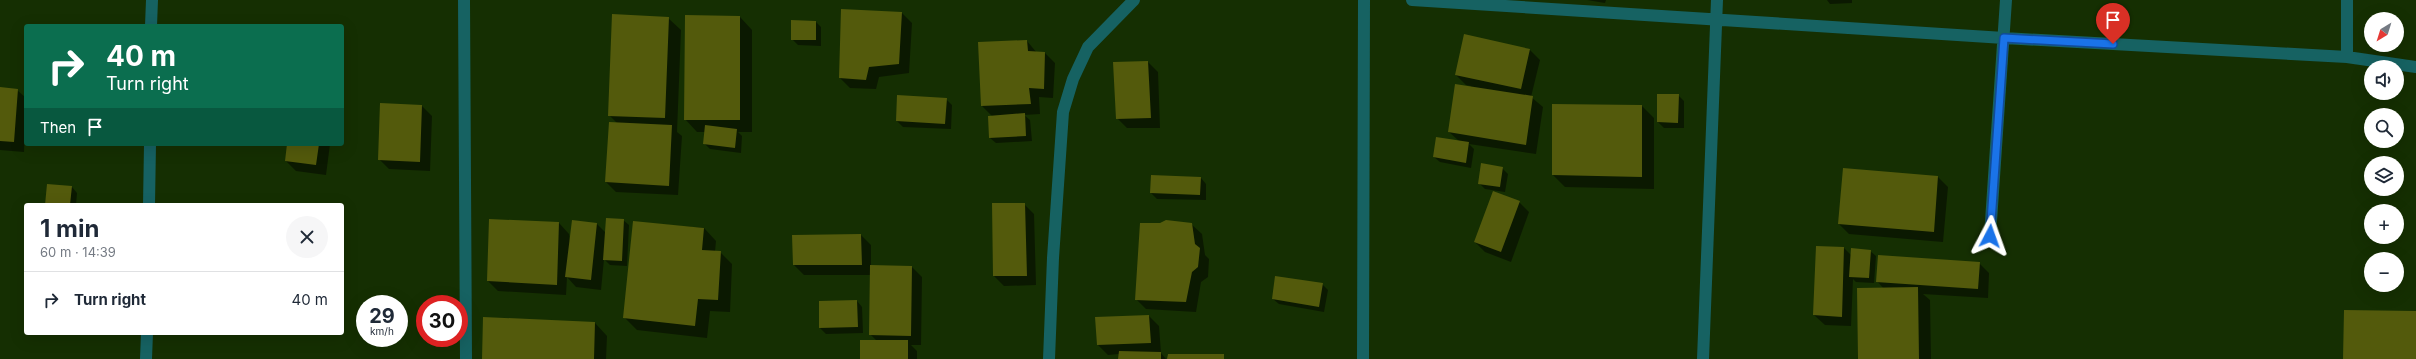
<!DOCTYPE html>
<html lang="en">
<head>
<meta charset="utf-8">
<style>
  :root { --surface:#fff; --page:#f6f6f7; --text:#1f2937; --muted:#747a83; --line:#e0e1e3 }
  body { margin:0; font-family:Inter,sans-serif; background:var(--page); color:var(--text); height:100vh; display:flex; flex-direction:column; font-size:15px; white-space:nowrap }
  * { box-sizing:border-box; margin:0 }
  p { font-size:13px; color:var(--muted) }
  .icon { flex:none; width:22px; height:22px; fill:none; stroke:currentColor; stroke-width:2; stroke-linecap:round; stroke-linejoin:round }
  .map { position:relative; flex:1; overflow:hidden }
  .panel { position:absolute; left:24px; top:203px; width:320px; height:132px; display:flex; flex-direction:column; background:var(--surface); border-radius:4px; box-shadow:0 4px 16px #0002 }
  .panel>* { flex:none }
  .banner { position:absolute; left:24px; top:24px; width:320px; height:122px; border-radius:4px; box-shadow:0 4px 16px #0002; background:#0b6e4f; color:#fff; overflow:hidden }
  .needle { width:26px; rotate:218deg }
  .fabs { position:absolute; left:2364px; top:12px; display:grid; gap:8px }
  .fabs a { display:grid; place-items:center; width:40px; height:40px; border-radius:50%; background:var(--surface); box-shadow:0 4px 16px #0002; font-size:20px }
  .speed { position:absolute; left:356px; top:295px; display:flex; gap:8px; font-size:20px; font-weight:700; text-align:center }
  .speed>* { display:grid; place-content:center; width:52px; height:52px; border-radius:50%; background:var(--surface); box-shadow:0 4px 16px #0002; line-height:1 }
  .speed small { font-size:10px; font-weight:400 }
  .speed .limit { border:6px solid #d22; background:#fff; color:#111 }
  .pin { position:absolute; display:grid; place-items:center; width:34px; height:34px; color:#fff; margin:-41px -17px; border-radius:50% 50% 50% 0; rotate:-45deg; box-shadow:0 0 4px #0007 }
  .pin .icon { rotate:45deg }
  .me { position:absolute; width:44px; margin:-22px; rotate:4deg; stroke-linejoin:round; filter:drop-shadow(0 0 3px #0008) }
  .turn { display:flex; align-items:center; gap:14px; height:84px; padding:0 16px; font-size:18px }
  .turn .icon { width:52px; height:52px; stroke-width:2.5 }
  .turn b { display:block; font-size:28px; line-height:34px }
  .then { display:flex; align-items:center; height:38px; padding:0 16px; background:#0003; gap:8px; font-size:15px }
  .round { display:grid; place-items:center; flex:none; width:42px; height:42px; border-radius:21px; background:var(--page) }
  .head { display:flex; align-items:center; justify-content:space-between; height:68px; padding:0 16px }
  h1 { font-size:24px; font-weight:700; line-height:30px }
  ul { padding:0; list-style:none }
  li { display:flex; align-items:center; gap:12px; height:56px; padding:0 16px; border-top:1px solid var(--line) }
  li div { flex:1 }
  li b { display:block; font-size:15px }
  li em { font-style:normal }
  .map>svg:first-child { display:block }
  .shadow { fill:#0007 }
  .building { fill:#535a0c }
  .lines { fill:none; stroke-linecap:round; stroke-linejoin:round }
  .minor { stroke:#166262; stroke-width:12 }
  .route-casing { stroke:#114b97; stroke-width:10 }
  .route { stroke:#1a73e8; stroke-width:7 }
</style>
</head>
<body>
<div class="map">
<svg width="2416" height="359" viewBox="0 0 2416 359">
  <rect width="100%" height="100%" fill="#152f02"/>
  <path class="shadow" d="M1587,0H1606L1605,3Z
    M1827,0H1852V3L1830,4Z
    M902,13L912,23L909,73L879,77L876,89L850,88L840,78Z
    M740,17L752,30V132H738L742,136L741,153L710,149L704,143L705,132H697L685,119Z
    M668,18L681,30L677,132L682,136L678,195L616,192L606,182L617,123L609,115Z
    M816,22L821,27V46L798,45L792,39Z
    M1027,41L1037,53H1045L1055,63L1053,98L1039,97L1040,114L1024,115L1030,120L1032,141L996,143L990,138L993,117L982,106Z
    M1529,49L1540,60L1531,97L1543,107L1536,154L1469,144L1474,149L1471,168L1440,162L1434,157L1459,141L1449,132L1471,86L1466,85L1456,75Z
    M1148,62L1158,72L1160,128H1127L1117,118Z
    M0,88L17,90L26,98L24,152L0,150Z
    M1678,95L1684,101V128H1664L1658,122Z
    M946,99L952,105L951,129L903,127L897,121Z
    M1553,105L1642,106L1654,118V189L1565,187L1553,175Z
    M422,106L432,116L430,171L389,169L379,159Z
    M288,144H330L326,175L296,171L286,161Z
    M1502,168L1508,174L1505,192L1485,189L1479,183Z
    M1938,177L1948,187L1943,242L1849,234L1839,224Z
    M1201,178L1206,184V200L1157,199L1151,193Z
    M72,187L77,193L76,205H46Z
    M1519,202L1529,212L1511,262L1485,252L1475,242Z
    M1024,204L1034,214L1036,285L1004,286L994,276Z
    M490,220L559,223L569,234L570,242L597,224L606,233L623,220L629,225L627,266L610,265L604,259L601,290L576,287L567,277L566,295L498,291L488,281Z
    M634,222L704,228L716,241L715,252H720L732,264L730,312L710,311L707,338L637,330L625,318Z
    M1191,224L1202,234L1205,255L1209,259L1208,277L1201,282L1196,312L1146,309L1136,299Z
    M861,235L871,245V266L912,267L922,277L921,345H911L917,351V359H861L877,341L870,334L871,275H804L794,265Z
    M1844,248L1852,256L1870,251L1876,256L1874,283L1856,282L1853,279L1851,326L1825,325L1814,315Z
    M1979,263L1989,273L1988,298L1923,294L1930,300L1931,359H1859L1884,289L1877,281Z
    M1322,284L1328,290L1324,312L1279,304L1273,299Z
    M857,301L862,307L863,333L826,334L820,328Z
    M1149,316L1159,326L1161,353L1166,359H1119V354L1108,355L1098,345L1096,318Z
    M595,323L607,336L606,359H483Z"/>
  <path class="building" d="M841,9L902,12L899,64L869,67L866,80L839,78Z
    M612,14L669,17L665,118L608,116Z
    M685,15L740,16V120H684Z
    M791,20L816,21V40H791Z
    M1464,34L1530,49L1521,89L1455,75Z
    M1027,40L1028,51L1045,52L1044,89L1029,88L1031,104L981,106L978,42Z
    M1148,61L1151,118L1116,119L1113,62Z
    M1455,84L1533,96L1526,145L1448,132Z
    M0,87L18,89L14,142L0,141Z
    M1657,94H1679L1678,123L1657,122Z
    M897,95L947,98L945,124L896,121Z
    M380,103L422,105L420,162L378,160Z
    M1552,104L1642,105V177L1552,175Z
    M1025,113L1026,136L989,138L988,116Z
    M609,122L672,125L669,186L605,182Z
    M705,125L737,129L735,148L703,144Z
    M1436,137L1469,142L1466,163L1433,157Z
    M287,144H319L316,165L285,161Z
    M1481,163L1503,167L1500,187L1478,184Z
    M1843,168L1938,176L1934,232L1838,224Z
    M1151,175L1201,177L1200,195L1150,193Z
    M47,184L72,186L70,205H45Z
    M1493,191L1520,201L1501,252L1474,242Z
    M992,203H1025L1027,276H993Z
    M606,218L624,219L622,261L603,260Z
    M489,219L559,222L557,285L487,281Z
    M572,220L597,223L591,280L565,277Z
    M1166,220L1192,223L1195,244L1200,248L1198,267L1192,272L1186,302L1135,300L1140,223H1160Z
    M633,221L704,228L702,250L721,251L718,300L698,299L695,326L623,318Z
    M861,234L862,265H793L792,235Z
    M1816,246L1844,247L1842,317L1813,315Z
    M1851,248L1871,250L1869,278L1849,277Z
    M1878,255L1980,262L1978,289L1876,282Z
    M870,265L912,266L911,336L869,335Z
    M1275,276L1323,283L1319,307L1272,299Z
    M1918,287L1919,359H1858L1857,288Z
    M857,300L858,327L819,328V301Z
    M2344,310L2416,311V359H2343Z
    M1149,315L1151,343L1097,345L1095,317Z
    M483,317L595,322L594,359H482Z
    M860,340H908V359H860Z
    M1119,351L1161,352V359H1118Z
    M1168,354H1224V359H1167Z"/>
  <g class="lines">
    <path class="minor" d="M464,0L466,359
      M1412,0L2004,38L2347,57L2416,67
      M2347,0V57
      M151,26L152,0
      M149,205L150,144
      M1990,236L2006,0
      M146,359L147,333
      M1049,359L1053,258L1063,112L1073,79L1088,47L1134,0
      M1363,359L1364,0
      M1703,359L1717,0"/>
  </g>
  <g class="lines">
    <defs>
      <path id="route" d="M1990,236L2004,38L2113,44"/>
    </defs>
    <use href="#route" class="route-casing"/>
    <use href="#route" class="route"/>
  </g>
</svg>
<div class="fabs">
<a><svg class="needle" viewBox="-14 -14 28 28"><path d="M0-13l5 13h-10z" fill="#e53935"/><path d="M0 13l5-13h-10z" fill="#747a83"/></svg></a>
<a><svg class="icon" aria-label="sound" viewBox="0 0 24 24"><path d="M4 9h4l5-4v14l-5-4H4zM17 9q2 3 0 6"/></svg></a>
<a><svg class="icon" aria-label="search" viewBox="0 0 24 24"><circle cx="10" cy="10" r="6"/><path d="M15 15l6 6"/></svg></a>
<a><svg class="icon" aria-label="layers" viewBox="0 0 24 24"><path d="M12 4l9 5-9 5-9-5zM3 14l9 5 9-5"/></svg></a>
<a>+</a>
<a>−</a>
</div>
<div class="speed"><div>29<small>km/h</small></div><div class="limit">30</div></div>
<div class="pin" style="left:2113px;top:44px;background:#d93025"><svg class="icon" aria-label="arrive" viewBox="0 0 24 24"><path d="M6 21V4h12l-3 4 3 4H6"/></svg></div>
<svg class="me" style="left:1990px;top:236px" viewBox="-20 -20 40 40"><path d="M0-17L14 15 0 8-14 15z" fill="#1a73e8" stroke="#fff" stroke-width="4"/></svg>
<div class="banner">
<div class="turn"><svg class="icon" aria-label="right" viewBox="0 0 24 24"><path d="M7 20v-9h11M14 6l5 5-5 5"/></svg><div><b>40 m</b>Turn right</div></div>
<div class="then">Then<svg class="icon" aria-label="arrive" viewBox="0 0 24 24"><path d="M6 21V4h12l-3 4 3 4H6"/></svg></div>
</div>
<section class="panel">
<div class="head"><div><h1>1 min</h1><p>60 m · 14:39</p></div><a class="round"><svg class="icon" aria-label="close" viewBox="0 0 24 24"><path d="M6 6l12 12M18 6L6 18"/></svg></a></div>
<ul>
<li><svg class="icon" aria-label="right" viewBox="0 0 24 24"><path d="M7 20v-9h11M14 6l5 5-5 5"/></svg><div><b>Turn right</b></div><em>40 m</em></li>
</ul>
</section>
</div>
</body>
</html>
